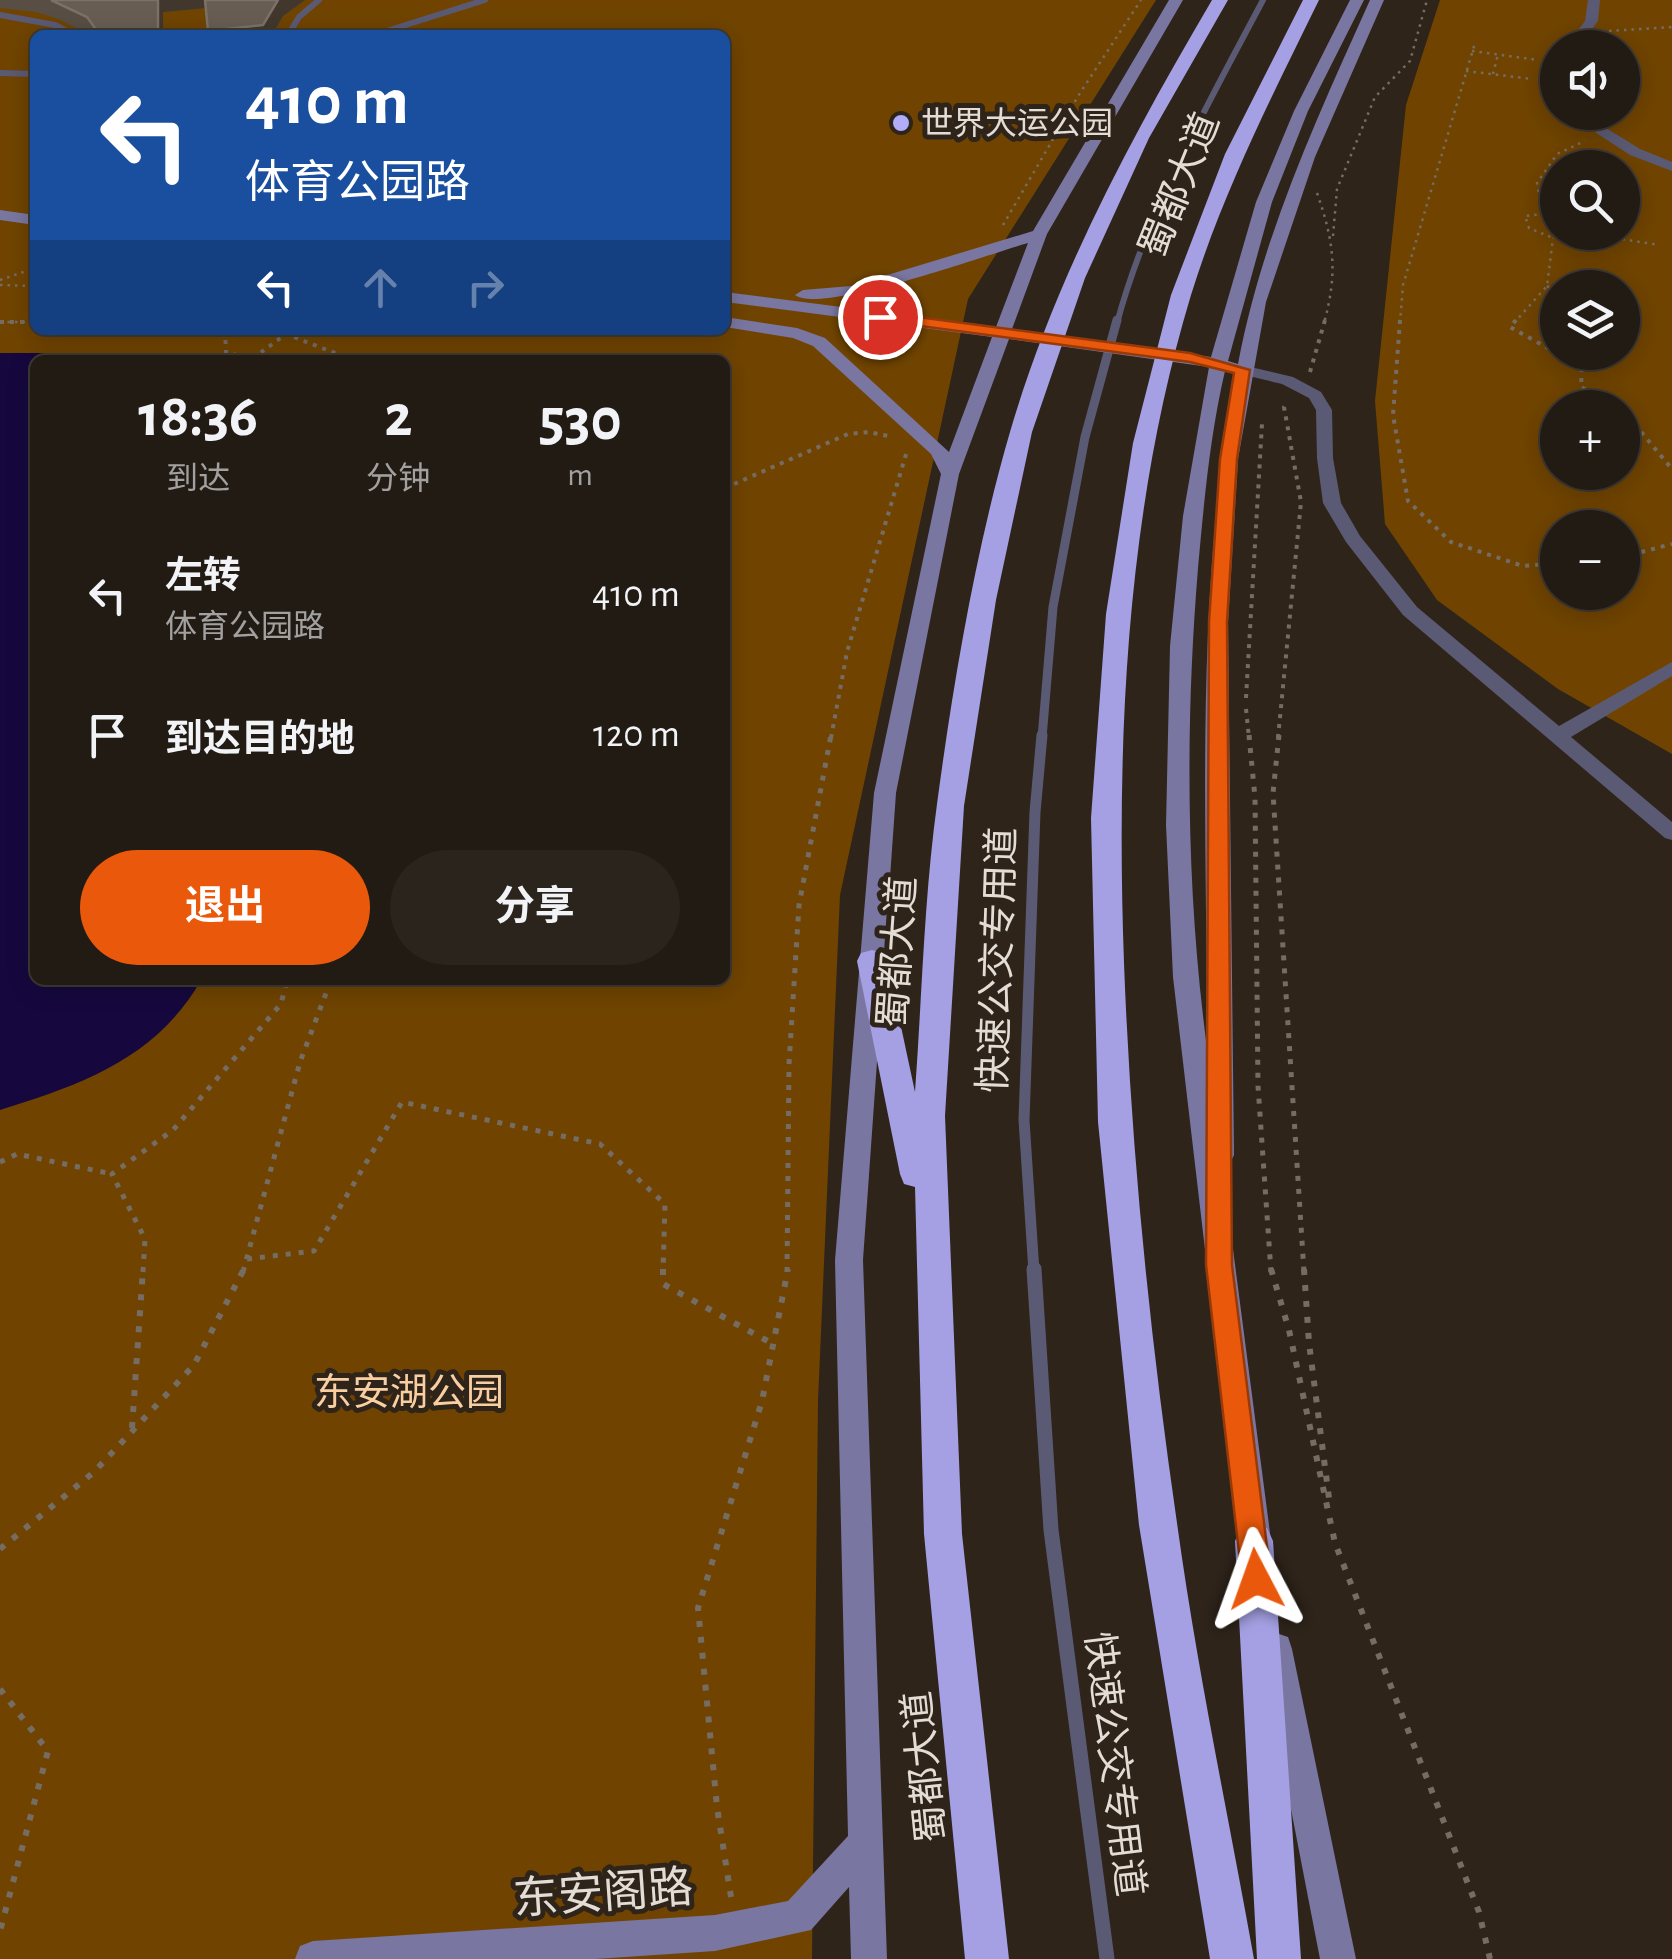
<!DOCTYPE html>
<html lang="zh">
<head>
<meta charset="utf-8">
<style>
  :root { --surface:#221b14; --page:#2a241d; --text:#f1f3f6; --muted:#a2a1a0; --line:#3f3934; --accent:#ea580c }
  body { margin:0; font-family:"Alegreya Sans","Noto Sans SC",sans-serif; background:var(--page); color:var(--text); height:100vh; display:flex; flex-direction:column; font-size:38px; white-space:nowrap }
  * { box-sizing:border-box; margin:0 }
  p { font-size:32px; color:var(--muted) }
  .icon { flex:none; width:55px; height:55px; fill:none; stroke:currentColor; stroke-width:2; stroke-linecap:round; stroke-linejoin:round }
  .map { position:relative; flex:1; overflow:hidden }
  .panel { position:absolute; left:30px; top:355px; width:700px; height:630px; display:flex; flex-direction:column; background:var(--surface); border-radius:15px; box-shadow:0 5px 25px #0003,0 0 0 2px var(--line) }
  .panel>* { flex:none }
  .guide { position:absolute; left:30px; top:30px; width:700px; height:305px; border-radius:15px; box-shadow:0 5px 25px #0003,0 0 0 2px var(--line); background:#1a4fa0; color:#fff; overflow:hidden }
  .fabs { position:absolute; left:1540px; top:30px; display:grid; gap:20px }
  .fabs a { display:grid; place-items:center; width:100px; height:100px; border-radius:50%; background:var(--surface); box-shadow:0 5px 25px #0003,0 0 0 2px var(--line); font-size:50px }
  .pin { position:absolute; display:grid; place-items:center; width:85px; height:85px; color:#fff; margin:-42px; border:5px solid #fff; border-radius:50%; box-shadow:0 2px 10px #0007 }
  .me { position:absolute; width:110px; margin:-55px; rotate:356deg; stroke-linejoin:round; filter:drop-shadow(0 0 8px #0008) }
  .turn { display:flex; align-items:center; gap:35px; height:210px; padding:0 50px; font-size:45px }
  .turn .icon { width:130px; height:130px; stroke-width:2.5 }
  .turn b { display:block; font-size:70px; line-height:85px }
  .lanes { display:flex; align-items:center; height:95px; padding:0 50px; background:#0003; justify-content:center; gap:50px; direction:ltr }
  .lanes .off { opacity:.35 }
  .eta { display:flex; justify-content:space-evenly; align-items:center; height:170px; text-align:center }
  .eta b { font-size:60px; font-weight:700; line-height:70px }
  .primary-button { display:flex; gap:20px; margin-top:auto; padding:20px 50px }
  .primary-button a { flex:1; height:115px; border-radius:60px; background:var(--accent); color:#fff; font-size:40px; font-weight:700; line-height:115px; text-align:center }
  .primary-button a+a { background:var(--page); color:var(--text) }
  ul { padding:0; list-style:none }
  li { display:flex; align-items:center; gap:30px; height:140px; padding:0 50px }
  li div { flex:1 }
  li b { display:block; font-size:38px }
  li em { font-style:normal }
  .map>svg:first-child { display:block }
  .green { fill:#704400; fill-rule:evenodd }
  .water { fill:#16083e }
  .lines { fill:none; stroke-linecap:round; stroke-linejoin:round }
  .path-far3 { stroke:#756d64; stroke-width:2.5; stroke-dasharray:2.5 5; stroke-linecap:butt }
  .path-far2 { stroke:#756d64; stroke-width:4; stroke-dasharray:4 6; stroke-linecap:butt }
  .path-far1 { stroke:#756d64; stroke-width:5; stroke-dasharray:5 8; stroke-linecap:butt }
  .path { stroke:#756d64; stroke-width:6; stroke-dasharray:6 10; stroke-linecap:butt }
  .lane-far3 { stroke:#5b5a75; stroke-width:6 }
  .lane-far2 { stroke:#5b5a75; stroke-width:9 }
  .lane-far1 { stroke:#5b5a75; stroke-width:11 }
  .lane { stroke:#5b5a75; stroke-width:15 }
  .street { fill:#5b5a75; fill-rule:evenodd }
  .secondary { fill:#7976a1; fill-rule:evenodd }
  .highway { fill:#a4a0e3; fill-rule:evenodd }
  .wall { fill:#584e43 }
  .shaded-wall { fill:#41372c }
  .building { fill:#675d53; stroke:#7b7167; stroke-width:2.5 }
  .route { fill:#ea580c; stroke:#983908; stroke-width:2.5 }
  .poi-dot { fill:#b2adf9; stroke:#2e241a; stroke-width:4 }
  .labels { text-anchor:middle; stroke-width:10; stroke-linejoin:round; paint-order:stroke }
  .far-poi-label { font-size:32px; fill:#e3ddd6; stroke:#2e241a; text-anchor:start }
  .street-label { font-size:38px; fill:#e3ddd6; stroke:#2e241a }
  .park-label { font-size:38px; fill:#f9cfa2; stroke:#2e241a }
  .near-street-label { font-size:45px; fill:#e3ddd6; stroke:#2e241a }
</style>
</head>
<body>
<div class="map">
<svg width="1672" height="1959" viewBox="0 0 1672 1959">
  <rect width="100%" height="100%" fill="#2e241a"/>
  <path class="green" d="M0,0H1156L968,299L840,895L818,1401L812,1959H0ZM35,35H725V330H35ZM35,360H725V980H35Z
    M1440,0H1672V754L1558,689L1437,600L1385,524L1375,401L1406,105ZM1558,48H1622V112H1558ZM1558,168H1622V232H1558ZM1558,288H1622V352H1558ZM1558,408H1622V472H1558ZM1558,528H1622V592H1558Z"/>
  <path class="water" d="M0,353H160L182,360H35V980H201C157,1058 81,1085 0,1110Z"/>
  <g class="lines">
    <path class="path-far3" d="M1609,31L1672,27
      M1472,51L1538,60
      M1466,71L1532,79
      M1493,74L1498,54
      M1317,193C1334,241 1338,273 1324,323
      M1543,214L1537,183L1557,154L1585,141
      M1558,220L1543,214L1525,216L1529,228L1553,238L1575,235L1573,232
      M1003,225L1080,93L1141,0
      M1578,232L1659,245
      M1333,236L1337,189L1375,97L1410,61L1427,0
      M0,280L35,268
      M0,285L35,286
      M1547,286L1558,294
      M0,322H35
      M1400,323L1403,285L1475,43
      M1514,323L1547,286L1553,238"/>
    <path class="path-far2" d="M1400,320L1393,415L1408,501L1451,542L1523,566L1558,563
      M1516,320L1510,327L1582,367
      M0,322H35
      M225,330L226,352L252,359L286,334L353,360
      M1618,352L1582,367L1581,387L1620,408
      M257,356L267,360
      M1310,372L1325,320
      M1622,409L1672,469
      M725,488L848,434L869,432L888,436
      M1622,557L1672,544
      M1246,698L1262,424
      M1246,709L1249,738
      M831,738L847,652L907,451
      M1278,738L1301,502L1284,407L1288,404"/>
    <path class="path-far1" d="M1249,735L1255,798L1258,1086L1271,1272
      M1279,735L1273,793L1304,1272
      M0,1162L17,1154L112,1174
      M247,1259L314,1251L402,1102L600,1144L665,1204L663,1272
      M143,1272L145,1239L112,1174L173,1130L281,1004L287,980
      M243,1272L300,1062L331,980
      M787,1272L789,1064L799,905L831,735"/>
    <path class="path" d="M663,1269V1284L773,1344
      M1271,1269L1289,1330L1335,1543L1479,1912L1490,1959
      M1304,1269L1309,1343L1330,1506
      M132,1428L143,1269
      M0,1549L94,1472L194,1365L244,1269
      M0,1689L48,1751L0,1931
      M731,1897L717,1807L698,1608L762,1401L788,1269"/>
    <path class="lane-far3" d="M0,15L55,25L74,35
      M288,35L299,17L319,0
      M374,35L485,0
      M0,73L35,74
      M1117,323C1148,209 1208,104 1263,0"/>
    <path class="lane-far2" d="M1042,738L1053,607L1085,437L1117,320"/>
    <path class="lane-far1" d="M1034,1272L1024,1120L1035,812L1042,735"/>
    <path class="lane" d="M1034,1269L1051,1530L1107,1959"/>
    <path class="street" d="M1588,0H1600L1598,21L1578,48H1565L1585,21Z
      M1558,56V101L1543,87L1546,66Z
      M1564,112H1580L1640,149L1672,162V171L1630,155Z
      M1242,365L1293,377L1321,392L1332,410L1333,458L1341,503L1360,536L1417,607L1559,726L1672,662V676L1571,737L1672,822V840L1665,838L1403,615L1346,542L1323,503L1317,458L1316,410L1309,398L1282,384L1236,373V367Z"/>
    <path class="secondary" d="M1169,0H1183L1047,234L1012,329L1211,357L1256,202L1294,111L1350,0H1364L1308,111L1272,202L1228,361L1238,364C1262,236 1317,118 1370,0H1384L1315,157L1266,302L1238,459L1228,622L1234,1155L1230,1163L1222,1165L1273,1556L1268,1567L1257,1571L1246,1567L1241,1556L1173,977L1166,825L1170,646L1183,516L1209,367L1009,339L959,474L896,793L863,1260L887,1959H851L849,1887L811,1930L715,1951L595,1959H295L300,1946L313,1941L715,1915L788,1901L848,1836L835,1260L874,793L941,474L931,454L813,346L793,338L725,327V317L797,328L825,338L949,452L992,337L725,302V292L996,327L1028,243C989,254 821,315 795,295L803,290L851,286L1033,231ZM1225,371L1236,373C1194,594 1207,823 1207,1048C1186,889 1185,727 1198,568C1204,502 1210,435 1225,371Z
      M0,210L35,215V225L0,220Z
      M1276,1633L1288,1637L1292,1649L1356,1959H1320L1260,1649L1264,1637Z"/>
    <path class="highway" d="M1212,0H1228L1149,138L1085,278L1032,432L996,600L964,806L945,1116L962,1534L1009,1959H965L924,1534L915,1187L904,1184L900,1174L857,961L861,953L872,950L883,953L887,961L915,1092C922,996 924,899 937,804C953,684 976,548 1010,432C1055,278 1131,138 1212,0Z
      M1303,0H1319C1272,96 1223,192 1191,295C1126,510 1116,740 1124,963C1131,1150 1150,1337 1177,1523C1197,1669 1228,1814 1254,1959H1210L1139,1525L1098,1122L1091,818L1106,614L1133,443L1171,295L1225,154Z
      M1254,1523L1267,1528L1273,1541L1301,1959H1257L1235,1541L1241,1528Z"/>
  </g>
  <path class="wall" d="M0,0H305L283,16L272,35H209L206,8L163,12V35H91L58,19L36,12L0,8Z"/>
  <path class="shaded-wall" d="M158,0H206L208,8L163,12V35H158Z
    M278,0H305L283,16L272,35H209L208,31Z"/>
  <path class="building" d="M51,0H158V35H100L87,17Z
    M205,0H278L263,25L208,31Z"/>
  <path class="route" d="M880,312L1190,353L1250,370L1237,459L1227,622L1232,1265L1271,1579L1267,1589L1256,1593L1246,1589L1242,1579L1206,1265L1209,622L1220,459L1234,373L1190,362L875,320V314Z"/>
  <circle class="poi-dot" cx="901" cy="123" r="10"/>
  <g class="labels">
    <g class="far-poi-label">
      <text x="921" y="134">世界大运公园</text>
    </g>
    <g class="street-label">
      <text transform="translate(1179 185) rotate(-68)" y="13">蜀都大道</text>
      <text transform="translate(897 952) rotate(-86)" y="13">蜀都大道</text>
      <text transform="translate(997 960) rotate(-88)" y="13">快速公交专用道</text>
      <text transform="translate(1115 1764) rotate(83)" y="13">快速公交专用道</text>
      <text transform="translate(924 1767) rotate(-96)" y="13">蜀都大道</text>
    </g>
    <g class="park-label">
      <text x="409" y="1405">东安湖公园</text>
    </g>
    <g class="near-street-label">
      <text transform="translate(603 1892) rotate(-4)" y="16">东安阁路</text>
    </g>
  </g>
</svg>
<div class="fabs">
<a><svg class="icon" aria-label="sound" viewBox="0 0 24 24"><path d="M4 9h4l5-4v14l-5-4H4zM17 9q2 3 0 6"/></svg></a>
<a><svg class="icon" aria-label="search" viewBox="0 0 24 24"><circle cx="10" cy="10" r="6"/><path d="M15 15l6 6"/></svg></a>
<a><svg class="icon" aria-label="layers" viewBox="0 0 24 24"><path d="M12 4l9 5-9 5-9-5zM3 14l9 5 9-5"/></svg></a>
<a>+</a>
<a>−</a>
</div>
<div class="pin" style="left:880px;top:317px;background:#d93025"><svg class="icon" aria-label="arrive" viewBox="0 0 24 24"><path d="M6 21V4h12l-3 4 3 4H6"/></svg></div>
<svg class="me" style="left:1256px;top:1579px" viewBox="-20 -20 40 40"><path d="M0-17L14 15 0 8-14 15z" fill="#ea580c" stroke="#fff" stroke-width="4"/></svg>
<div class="guide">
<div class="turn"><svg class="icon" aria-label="left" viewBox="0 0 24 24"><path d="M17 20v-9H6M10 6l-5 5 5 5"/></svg><div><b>410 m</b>体育公园路</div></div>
<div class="lanes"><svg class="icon" aria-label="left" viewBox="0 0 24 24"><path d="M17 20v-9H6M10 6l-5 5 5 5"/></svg><svg class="icon off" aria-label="ahead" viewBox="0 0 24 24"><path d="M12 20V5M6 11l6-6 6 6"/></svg><svg class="icon off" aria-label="right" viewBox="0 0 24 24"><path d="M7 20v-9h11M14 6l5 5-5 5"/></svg></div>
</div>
<section class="panel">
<div class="eta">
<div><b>18:36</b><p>到达</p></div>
<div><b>2</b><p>分钟</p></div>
<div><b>530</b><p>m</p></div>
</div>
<ul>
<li><svg class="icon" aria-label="left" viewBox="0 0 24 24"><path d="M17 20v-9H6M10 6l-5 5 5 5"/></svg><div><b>左转</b><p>体育公园路</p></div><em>410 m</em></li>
<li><svg class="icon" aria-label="arrive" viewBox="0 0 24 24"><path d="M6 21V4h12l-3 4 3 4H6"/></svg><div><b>到达目的地</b></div><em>120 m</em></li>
</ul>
<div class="primary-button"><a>退出</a><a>分享</a></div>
</section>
</div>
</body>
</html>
